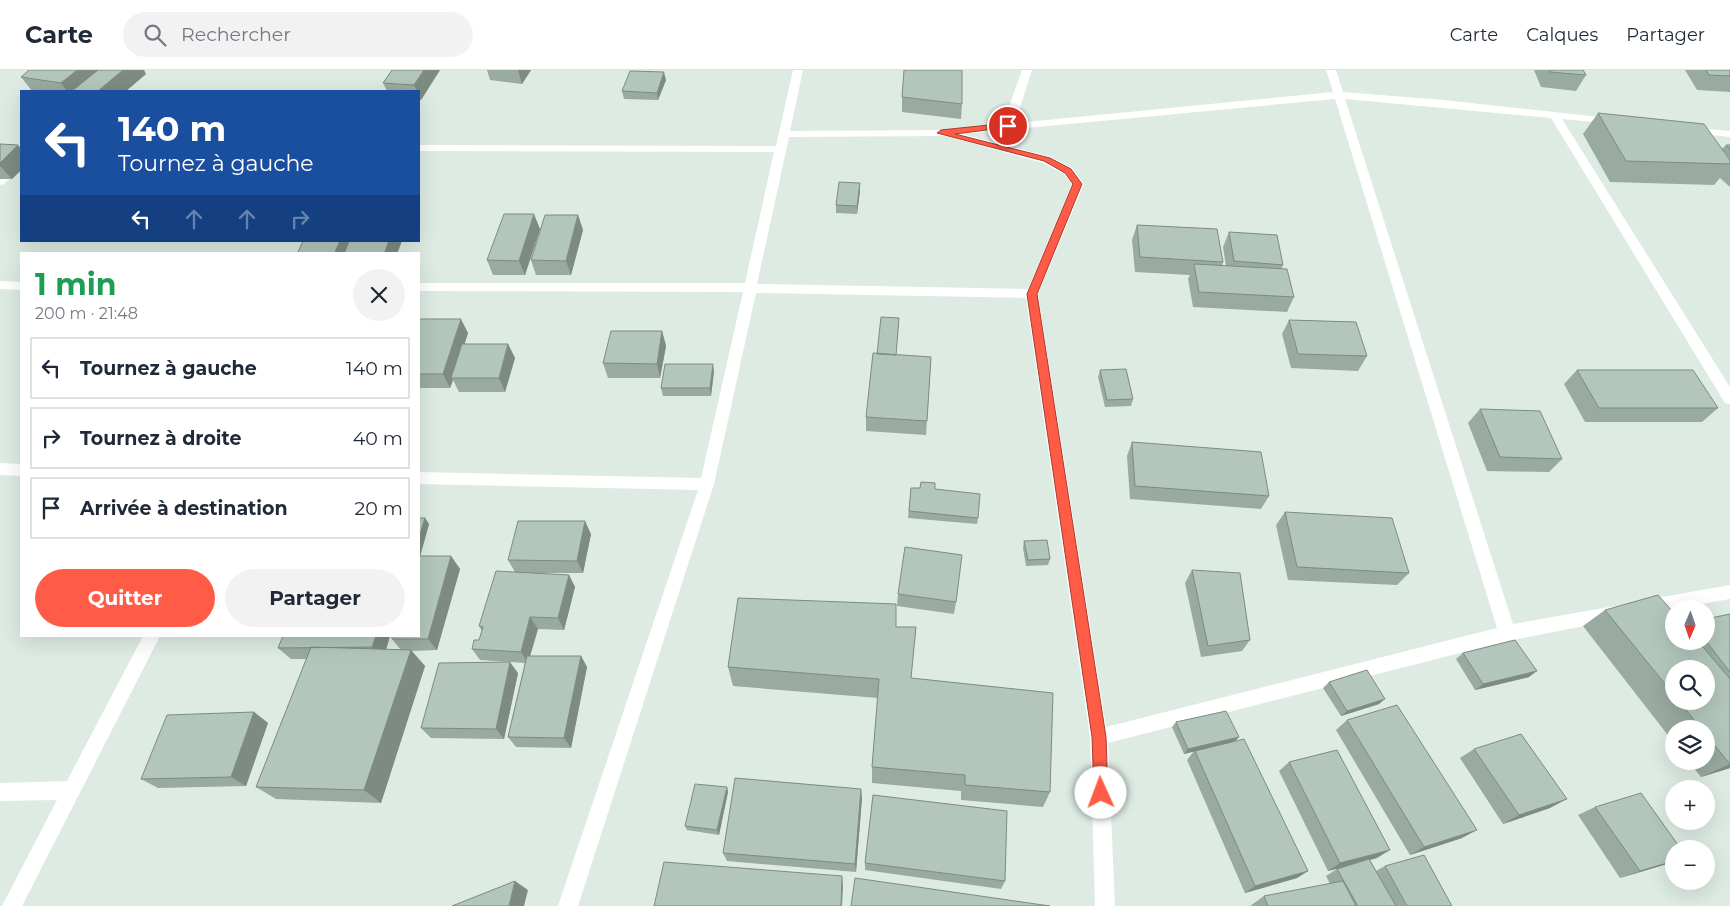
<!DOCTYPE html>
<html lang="fr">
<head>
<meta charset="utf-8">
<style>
  :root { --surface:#fff; --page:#f2f2f3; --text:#1f2937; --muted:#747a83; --line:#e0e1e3; --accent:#ff5c47 }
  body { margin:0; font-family:Montserrat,sans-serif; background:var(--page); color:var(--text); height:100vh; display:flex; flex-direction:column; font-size:19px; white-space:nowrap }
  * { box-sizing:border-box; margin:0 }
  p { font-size:16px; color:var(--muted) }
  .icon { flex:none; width:28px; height:28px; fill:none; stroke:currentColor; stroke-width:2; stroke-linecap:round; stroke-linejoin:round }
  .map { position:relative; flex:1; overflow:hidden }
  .sheet { position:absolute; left:20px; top:182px; width:400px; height:385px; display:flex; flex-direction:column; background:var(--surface); border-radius:0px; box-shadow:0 5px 20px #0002 }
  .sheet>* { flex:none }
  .banner { position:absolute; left:20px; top:20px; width:400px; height:152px; border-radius:0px; box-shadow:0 5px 20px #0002; background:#1a4fa0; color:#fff; overflow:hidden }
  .needle { width:32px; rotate:182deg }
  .fabs { position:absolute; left:1665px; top:530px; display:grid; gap:10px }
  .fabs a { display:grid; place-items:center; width:50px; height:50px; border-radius:50%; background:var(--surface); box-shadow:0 5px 20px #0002; font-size:25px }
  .pin { position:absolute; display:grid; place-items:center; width:42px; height:42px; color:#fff; margin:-21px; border:2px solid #fff; border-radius:50%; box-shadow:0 1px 5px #0007 }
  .me { position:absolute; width:55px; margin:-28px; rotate:358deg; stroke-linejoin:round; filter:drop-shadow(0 0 4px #0008) }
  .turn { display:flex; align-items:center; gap:18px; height:105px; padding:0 15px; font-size:22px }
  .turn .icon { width:65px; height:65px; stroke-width:2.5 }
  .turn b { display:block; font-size:35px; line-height:42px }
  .lanes { display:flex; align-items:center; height:48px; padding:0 15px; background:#0003; justify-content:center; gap:25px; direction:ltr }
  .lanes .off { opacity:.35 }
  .round { display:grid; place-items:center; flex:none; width:52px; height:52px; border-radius:26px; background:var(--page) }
  .headline { display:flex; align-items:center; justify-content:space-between; height:85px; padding:0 15px }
  h1 { font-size:30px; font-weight:700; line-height:38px; color:#1e9e55 }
  .action { display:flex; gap:10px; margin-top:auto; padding:10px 15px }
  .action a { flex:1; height:58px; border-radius:30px; background:var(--accent); color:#fff; font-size:20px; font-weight:700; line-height:58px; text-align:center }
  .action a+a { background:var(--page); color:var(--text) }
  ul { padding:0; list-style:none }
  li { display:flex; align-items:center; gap:15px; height:62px; margin:0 10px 8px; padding:0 5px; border:2px solid var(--line); border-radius:0px }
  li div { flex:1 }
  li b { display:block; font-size:19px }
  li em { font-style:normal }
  header { display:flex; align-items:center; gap:30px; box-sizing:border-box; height:70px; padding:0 25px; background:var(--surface); border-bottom:1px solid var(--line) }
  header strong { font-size:24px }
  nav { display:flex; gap:28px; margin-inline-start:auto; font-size:18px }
  .search { width:350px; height:45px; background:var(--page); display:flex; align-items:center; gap:12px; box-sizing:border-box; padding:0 18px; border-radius:28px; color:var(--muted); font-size:19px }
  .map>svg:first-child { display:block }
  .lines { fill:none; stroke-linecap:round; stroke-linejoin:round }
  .minor { fill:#fff; fill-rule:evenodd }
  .wall { fill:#99aaa1; fill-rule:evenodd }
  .shaded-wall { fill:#7d8b83 }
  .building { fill:#b2c6bb; stroke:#7d8b83 }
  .route { fill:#ff5c47; stroke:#a63c2e }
</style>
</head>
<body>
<header>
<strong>Carte</strong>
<div class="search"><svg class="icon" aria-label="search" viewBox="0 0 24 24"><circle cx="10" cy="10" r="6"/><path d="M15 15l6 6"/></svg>Rechercher</div>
<nav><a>Carte</a><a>Calques</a><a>Partager</a></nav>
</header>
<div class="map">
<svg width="1730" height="836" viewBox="0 0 1730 836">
  <rect width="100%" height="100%" fill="#ddebe3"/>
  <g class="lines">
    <path class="minor" d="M793,0H803L790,61L941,60L1003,54L1022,0H1032L1015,53L1333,22L1326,0H1336L1343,22L1443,30L1618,49L1619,51L1614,54L1562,49L1730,317V334L1725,333L1551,48L1345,29L1513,554L1615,536L1621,538L1623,543L1621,548L1615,550L1507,571L1108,673L1115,836H1095L1090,667L1026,228L756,223L714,414L578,836H558L698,420L419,414V402L701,408L743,222L419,221V213H745L774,82L419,81V75L776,76ZM1335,29L1497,558L1106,657L1038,224L1084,114L1072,98L1051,87L962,64ZM946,66L1043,93L1064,104L1072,114L1028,219L757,214L789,67Z
      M1689,57L1730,61V67L1685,62L1683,60L1685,58Z
      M21,88V98L4,114L0,115V105L17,89Z
      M0,211L21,212V220L0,219Z
      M0,393L21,394V406L0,405Z
      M1730,515V529L1645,544L1639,542L1637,537L1639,532L1645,530Z
      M143,566H160L22,836H2L57,730L0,731V713L67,711Z"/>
  </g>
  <path class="wall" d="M392,0H440L421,30H419V21H387L383,13Z
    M487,0H531L522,14L490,10Z
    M1534,0H1583L1586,5L1576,21L1541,17Z
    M1685,0H1730V22L1697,20Z
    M146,4L126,21H32L21,7Z
    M666,10L658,30L624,29L622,21Z
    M902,27L962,34L961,49L902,42Z
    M1598,43L1722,79L1726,75H1730V117L1720,108L1714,115L1610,112L1583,64Z
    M0,74L18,75L21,79V100L12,109H0Z
    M860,113V121L857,144L836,143V135Z
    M578,145L583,160L571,205H536L531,190Z
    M1137,155L1223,192L1222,196H1226L1223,177L1229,162L1283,195L1281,199L1294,227L1287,242L1193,237L1188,209L1190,205L1135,202L1132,170Z
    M540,159L525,205H493L487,190Z
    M899,248L896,285L931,287L926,365L866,361V347L877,284Z
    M419,249L468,263L464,274H508L515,288L505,322H459L453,310L450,318H419Z
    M1289,250L1367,286L1358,301L1291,298L1282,264Z
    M662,261L666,276L660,308H608L603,293Z
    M1100,300L1133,329L1131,336L1105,337L1098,307Z
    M1577,300L1718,338L1702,352H1585L1564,314Z
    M714,301L711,326H663L661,318Z
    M1480,339L1562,389L1549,402L1487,401L1468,353Z
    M1132,372L1269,426L1261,439L1130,429L1127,386Z
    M911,418L978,448L977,454L908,448Z
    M1285,442L1409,503L1397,515L1288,510L1276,455Z
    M419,448H425L429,454L420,486H451L460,499L437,580L411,581L425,596L381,733L276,729L256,717L307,589H291L278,578L283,566H390L386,580H401L392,569L419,566Z
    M591,464L583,503H535L569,505L575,517L564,560L538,559L530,586H581L587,597L571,678L516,677L508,667L525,593L480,590L472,579L479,570L482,561L479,556L515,502L508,490Z
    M1024,471L1050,489L1048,495L1026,496L1023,478Z
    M1192,500L1250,570L1242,581L1201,587L1185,513Z
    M898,524L956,532L954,544L897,536Z
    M1605,540L1674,571H1706L1730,544V698L1701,707L1688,691H1706V659H1674V673L1583,556ZM1674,599L1706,631H1674Z
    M896,557L911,608L1050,722L1043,737L961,730V721L872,713V697L878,628L733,616L728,597Z
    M1463,583L1529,607L1475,620L1456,589Z
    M518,603L504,669L431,668L421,658Z
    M1329,612L1379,634L1341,646L1323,618Z
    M254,642L268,653L246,716L158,718L141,709Z
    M1347,650L1462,768L1410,785L1336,660Z
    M1176,652L1239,667L1235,671L1308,801L1297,808L1245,823L1187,690L1194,681L1184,684L1172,657Z
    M1474,679L1550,738L1503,754L1460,688Z
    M1289,692L1377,788L1370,790L1376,801L1385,796L1452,836H1250L1264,826L1330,814L1326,806L1337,799L1345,797L1328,801L1279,701Z
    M727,717L728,722L719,765L687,760L685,756Z
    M862,728L856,802L727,791L723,783Z
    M1595,737L1667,794L1620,808L1578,745Z
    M865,793L1005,811L1001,819L865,800Z"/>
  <path class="shaded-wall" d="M77,0H106L80,21H67L61,13Z
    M123,0H144L146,4L126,21H98Z
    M424,0H440L421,30L419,26V21H417L414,15Z
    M518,0H531L522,14Z
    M664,2L666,10L658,30L657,23Z
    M18,75L21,79V100L12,109L0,96V93Z
    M860,113V121L857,144V136Z
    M534,144L540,159L525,205L519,191Z
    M578,145L583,160L571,205L566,191Z
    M340,171H355L349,184H334Z
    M389,171H402L397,184H384Z
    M461,249L468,263L454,308H451L453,310L450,318L443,304Z
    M662,261L666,276L660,308L657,294Z
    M508,274L515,288L505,322L499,308Z
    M713,294L714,301L711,326L710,318Z
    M425,448L429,454L419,490V468Z
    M585,451L591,464L583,503L577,491Z
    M451,486L460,499L437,580L428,569Z
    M569,505L575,517L564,560L558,548Z
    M530,547L538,559L528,593L521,582Z
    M376,566H390L383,589L372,577Z
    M411,580L425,596L381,733L364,720Z
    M581,586L587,597L571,678L564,668Z
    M510,592L518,603L504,669L496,659Z
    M1537,601L1529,607L1475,620L1483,614Z
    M1385,629L1379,634L1341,646L1347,641Z
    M254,642L268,653L246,716L231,707Z
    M1239,667L1234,672L1184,684L1188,679Z
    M1730,694V698L1701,707Z
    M727,717L728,722L719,765L717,760Z
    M861,719L862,728L856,802L855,794Z
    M1567,729L1550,738L1503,754L1519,745Z
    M1477,760L1462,768L1410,785L1424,777Z
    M1390,780L1377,788L1328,801L1340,793Z
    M1674,791V792L1667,794L1620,808L1640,801Z
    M1308,801L1297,808L1245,823L1255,816Z
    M842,806L843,816L842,836H841Z
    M515,811L528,820L524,836H509Z"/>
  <path class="building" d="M29,0H77L61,13L21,7Z
    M98,0H123L98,21H72Z
    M392,0H424L414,15L383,13Z
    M904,0H962V34L902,27Z
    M1550,0H1583L1586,5L1550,2Z
    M1706,0H1730V6L1709,5Z
    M630,1L664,2L657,23L622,21Z
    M1598,43L1704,54L1730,90V94L1626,91Z
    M0,74L18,75L0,93Z
    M1726,75H1730V79Z
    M839,112L860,113L857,136L836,135Z
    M504,144H534L519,191L487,190Z
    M545,145H578L566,191L531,190Z
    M1137,155L1217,159L1223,192L1140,187Z
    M1229,162L1277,165L1283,195L1234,191Z
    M303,171H340L334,184H297Z
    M349,171H389L384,184H344Z
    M1194,194L1287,199L1294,227L1199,222Z
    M881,247L899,248L896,285L877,284Z
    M419,249H461L443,304H419Z
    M1289,250L1356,252L1367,286L1298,284Z
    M611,261H662L657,294L603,293Z
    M462,274H508L499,308H451Z
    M873,283L931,287L927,351L866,347Z
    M665,294H713L710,318H661Z
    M1126,299L1133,329L1107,330L1100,300Z
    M1577,300H1693L1718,338H1599Z
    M1480,339L1540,341L1562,389L1500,387Z
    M1132,372L1261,382L1269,426L1135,416Z
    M921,412L935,413V419L980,424L978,448L909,441L911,418H920Z
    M1285,442L1392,448L1409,503L1297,497Z
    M419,448H425L419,468Z
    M518,451H585L577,491L508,490Z
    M1047,470L1050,489L1028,490L1024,471Z
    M905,477L962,485L956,532L898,524Z
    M419,486H451L428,569H392V566H419Z
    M1192,500L1240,503L1250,570L1208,576Z
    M496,501L569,505L558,548L530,547L521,582L472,579L474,570H479L483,557L479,556Z
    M1658,525L1674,543V571H1698L1730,609V694L1706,665V659H1701L1679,631H1706V599H1674V625L1605,540Z
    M738,528L896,534V557H916L911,608L1053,623L1050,722L965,715V705L872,697L879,609L728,597Z
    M1730,544V602L1706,571V549Z
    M283,566H376L372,577L278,578Z
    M1515,570L1537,601L1483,614L1463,583Z
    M311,577L411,580L364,720L256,717Z
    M527,586H581L564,668L508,667Z
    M510,592L496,659L421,658L439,593Z
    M1367,600L1385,629L1347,641L1329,612Z
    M1397,635L1477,760L1424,777L1347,650Z
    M1226,641L1239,667L1188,679L1176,652Z
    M254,642L231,707L141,709L167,645Z
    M1521,664L1567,729L1519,745L1474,679Z
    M1244,669L1308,801L1255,816L1195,681Z
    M1337,680L1390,780L1340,793L1289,692Z
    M735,708L861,719L855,794L723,783Z
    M695,714L727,717L717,760L685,756Z
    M1641,723L1681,779H1674V791L1640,801L1595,737Z
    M873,725L1007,741L1005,811L865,793Z
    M1424,785L1452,836H1407L1385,796Z
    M1369,789L1396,836H1358L1337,799Z
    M664,792L842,806L841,836H654Z
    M855,808L1050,836H851Z
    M515,811L509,836H452Z
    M1343,811L1356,836H1268L1264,826Z"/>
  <path class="route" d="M1008,53L1011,54V57L955,64L1050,88L1071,99L1082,114L1037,224L1106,667L1108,723L1106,728L1101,730L1096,728L1094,723L1092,667L1027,224L1073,114L1065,103L1044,91L937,63L941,60Z"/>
</svg>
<div class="fabs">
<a><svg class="needle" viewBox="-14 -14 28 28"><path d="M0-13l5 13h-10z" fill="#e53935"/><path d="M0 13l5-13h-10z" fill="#747a83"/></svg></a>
<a><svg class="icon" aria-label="search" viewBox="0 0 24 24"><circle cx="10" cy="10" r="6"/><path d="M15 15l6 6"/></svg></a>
<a><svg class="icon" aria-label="layers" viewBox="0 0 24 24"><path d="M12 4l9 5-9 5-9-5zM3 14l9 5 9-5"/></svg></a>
<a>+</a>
<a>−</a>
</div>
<div class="pin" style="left:1008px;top:56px;background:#d93025"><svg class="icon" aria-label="arrive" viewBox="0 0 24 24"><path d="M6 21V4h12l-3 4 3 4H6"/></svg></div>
<svg class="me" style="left:1101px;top:723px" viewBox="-20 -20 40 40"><circle r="19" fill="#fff"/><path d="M0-13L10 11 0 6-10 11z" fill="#ff5c47"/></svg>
<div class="banner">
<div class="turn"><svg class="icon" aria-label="left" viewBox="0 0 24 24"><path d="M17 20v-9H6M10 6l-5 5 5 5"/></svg><div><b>140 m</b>Tournez à gauche</div></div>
<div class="lanes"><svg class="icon" aria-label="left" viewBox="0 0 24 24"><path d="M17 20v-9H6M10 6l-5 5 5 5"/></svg><svg class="icon off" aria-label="ahead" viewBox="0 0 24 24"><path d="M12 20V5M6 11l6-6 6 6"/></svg><svg class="icon off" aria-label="ahead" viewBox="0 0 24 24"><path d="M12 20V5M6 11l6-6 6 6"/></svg><svg class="icon off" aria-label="right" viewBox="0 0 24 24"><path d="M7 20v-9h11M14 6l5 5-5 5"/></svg></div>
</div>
<section class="sheet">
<div class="headline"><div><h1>1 min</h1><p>200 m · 21:48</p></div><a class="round"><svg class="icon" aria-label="close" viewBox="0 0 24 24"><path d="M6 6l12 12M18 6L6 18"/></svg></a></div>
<ul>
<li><svg class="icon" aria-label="left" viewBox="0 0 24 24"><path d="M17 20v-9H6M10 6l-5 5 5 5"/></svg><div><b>Tournez à gauche</b></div><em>140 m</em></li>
<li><svg class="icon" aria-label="right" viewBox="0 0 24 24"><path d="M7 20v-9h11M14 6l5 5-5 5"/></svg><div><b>Tournez à droite</b></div><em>40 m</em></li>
<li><svg class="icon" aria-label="arrive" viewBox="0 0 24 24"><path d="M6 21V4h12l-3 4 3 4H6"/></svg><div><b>Arrivée à destination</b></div><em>20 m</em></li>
</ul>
<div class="action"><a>Quitter</a><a>Partager</a></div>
</section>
</div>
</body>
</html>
